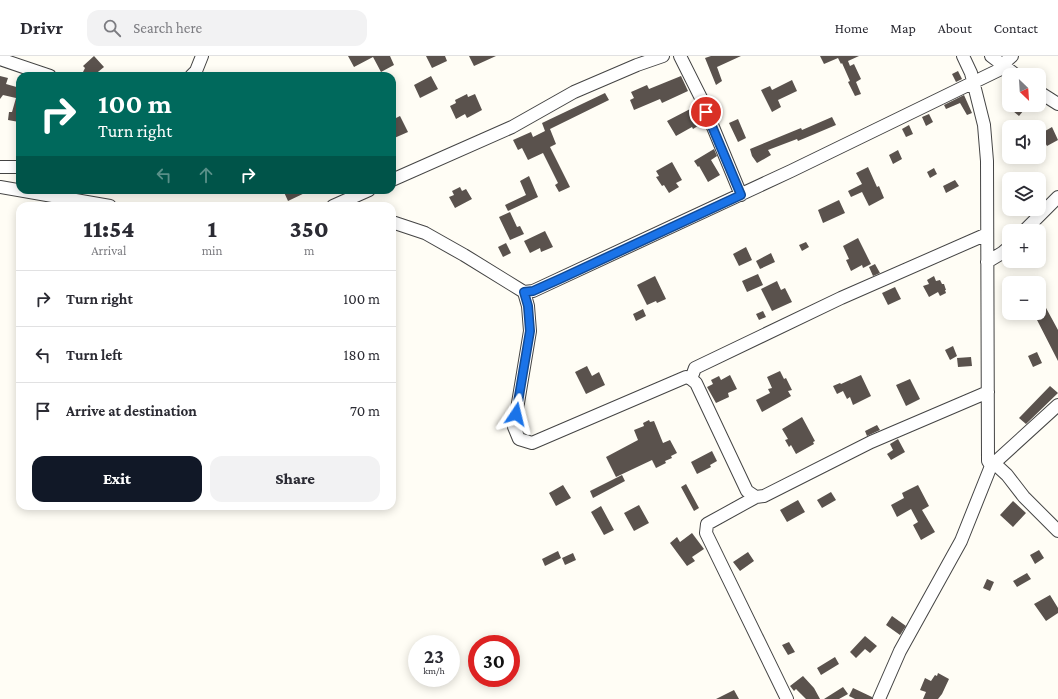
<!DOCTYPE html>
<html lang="en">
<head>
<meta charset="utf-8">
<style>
  :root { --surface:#fff; --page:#f2f2f3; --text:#2b2b33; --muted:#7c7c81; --line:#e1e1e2; --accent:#111827 }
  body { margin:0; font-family:"Crimson Pro",serif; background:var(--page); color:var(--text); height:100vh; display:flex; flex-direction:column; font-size:15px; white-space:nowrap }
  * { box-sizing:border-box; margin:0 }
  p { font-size:13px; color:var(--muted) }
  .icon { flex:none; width:22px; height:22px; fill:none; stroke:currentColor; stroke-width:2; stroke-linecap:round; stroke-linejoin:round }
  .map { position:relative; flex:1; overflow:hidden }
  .drawer { position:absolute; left:16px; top:146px; width:380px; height:308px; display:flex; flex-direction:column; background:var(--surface); border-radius:12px; box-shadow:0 2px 10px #0003 }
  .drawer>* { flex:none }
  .top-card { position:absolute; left:16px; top:16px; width:380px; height:122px; border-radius:12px; box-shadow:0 2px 10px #0003; background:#00695c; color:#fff; overflow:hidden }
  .needle { width:26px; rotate:155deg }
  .controls { position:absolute; left:1002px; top:12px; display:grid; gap:8px }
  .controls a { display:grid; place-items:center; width:44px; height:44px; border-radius:8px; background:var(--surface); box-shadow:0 2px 10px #0003; font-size:20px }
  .speed { position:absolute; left:408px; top:579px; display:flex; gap:8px; font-size:20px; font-weight:700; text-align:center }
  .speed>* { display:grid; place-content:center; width:52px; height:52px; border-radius:50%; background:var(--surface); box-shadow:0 2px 10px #0003; line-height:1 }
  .speed small { font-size:10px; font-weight:400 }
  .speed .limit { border:6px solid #d22; background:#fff; color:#111 }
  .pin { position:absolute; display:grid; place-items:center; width:34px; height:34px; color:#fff; margin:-17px; border:2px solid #fff; border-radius:50%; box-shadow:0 1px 4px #0007 }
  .me { position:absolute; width:44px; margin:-22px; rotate:10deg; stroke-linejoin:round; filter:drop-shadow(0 0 3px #0008) }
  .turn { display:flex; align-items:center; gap:14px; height:84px; padding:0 16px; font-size:18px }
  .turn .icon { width:52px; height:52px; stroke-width:2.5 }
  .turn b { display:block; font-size:28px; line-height:34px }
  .lanes { display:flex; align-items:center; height:38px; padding:0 16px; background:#0003; justify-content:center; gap:20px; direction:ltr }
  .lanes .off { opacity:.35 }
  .eta { display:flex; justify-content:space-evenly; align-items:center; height:68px; text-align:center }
  .eta b { font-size:24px; font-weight:800; line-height:28px }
  .button { display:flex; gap:8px; margin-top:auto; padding:8px 16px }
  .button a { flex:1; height:46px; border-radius:12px; background:var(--accent); color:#fff; font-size:16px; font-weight:800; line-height:46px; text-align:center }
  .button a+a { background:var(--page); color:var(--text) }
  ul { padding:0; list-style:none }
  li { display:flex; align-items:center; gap:12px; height:56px; padding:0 16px; border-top:1px solid var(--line) }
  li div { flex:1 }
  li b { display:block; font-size:15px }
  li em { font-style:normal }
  header { display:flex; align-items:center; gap:24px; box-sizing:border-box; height:56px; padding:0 20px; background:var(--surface); border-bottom:1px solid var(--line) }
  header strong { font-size:19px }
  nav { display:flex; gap:22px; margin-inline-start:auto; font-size:14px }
  .search { width:280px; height:36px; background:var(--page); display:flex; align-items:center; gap:10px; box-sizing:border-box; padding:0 14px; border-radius:12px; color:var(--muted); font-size:15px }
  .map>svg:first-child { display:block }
  .building { fill:#5a524d }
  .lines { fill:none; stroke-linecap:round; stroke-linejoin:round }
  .minor-casing { stroke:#444; stroke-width:14 }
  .minor { stroke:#fff; stroke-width:12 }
  .route-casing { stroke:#114b97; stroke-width:10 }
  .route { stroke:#1a73e8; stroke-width:7 }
</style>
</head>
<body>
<header>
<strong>Drivr</strong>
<div class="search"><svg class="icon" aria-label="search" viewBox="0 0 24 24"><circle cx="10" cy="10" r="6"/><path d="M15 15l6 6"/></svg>Search here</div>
<nav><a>Home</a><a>Map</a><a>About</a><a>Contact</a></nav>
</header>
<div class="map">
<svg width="1058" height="643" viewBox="0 0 1058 643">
  <rect width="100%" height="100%" fill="#fffdf5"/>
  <path class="building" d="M94,0L104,11L93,20H81L85,12L83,10Z
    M348,0H390L394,9L381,16L373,1L354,11Z
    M426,0H445L447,5L432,12Z
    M469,0H496L474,10Z
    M711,0H741L717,11L722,25L716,29L705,2Z
    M820,0H859L848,5L850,10L854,8L861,23L856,26L861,38L855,40L848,26L850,25L842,7L841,8L838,2L824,8Z
    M958,15L962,23L956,26L952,18Z
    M0,20L8,22L6,28L20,32L19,66L8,64L9,56H12L16,42L3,39L0,43Z
    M431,20L438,33L420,42L414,29Z
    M681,20L688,35L662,47L660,43L634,54L630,44L634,42L631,36L647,29L649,33Z
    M792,24L797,35L778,44L781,51L772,56L761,34L770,30L772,34Z
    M605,37L609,44L550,73L556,88L550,91L570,131L559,136L555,129L558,127L543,97L528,104L522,92L518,94L513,84L531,76L533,81L545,75L542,67Z
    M467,38L468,41L475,38L482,54L467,62L465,58L456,63L450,50L456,47L455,44Z
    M964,39L972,57L967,59L960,47L946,53L944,49Z
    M1006,49H1028L1019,60Z
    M692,52L701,68L693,73L692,71L676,80L667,65Z
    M929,58L933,66L926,70L922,61Z
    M400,60L408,76L392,83V64Z
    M832,61L836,69L798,85L797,83L768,94L771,99L757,107L752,100L750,93L801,72L802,74Z
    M738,63L746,82L738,86L729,67Z
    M909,69L913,78L906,81L902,73Z
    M1052,71L1058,84L1047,90L1040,78Z
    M714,93L717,100L711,104L720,119L708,126L699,110L698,111L694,105Z
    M898,94L902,103L893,108L889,99Z
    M672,106L682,124L676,127L679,131L669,137L664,129L662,130L656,121L659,120L656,115Z
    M868,111L877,131L879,130L884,142L869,150L862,136L851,141L848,135L862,128L856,117Z
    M934,112L937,118L930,122L927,116Z
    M529,120L538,141L508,155L505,149L526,139L520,125Z
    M955,124L959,130L946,137L943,130Z
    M460,131L462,135L466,133L472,143L455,152L449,141L454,139L452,135Z
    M283,134H311L288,145Z
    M839,144L845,157L823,167L818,154Z
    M510,156L517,171L520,170L524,178L510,184L499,161Z
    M545,175L553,191L541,196L540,192L530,197L524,185Z
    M858,182L871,208L863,212L862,209L851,215L846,204L849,203L843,190Z
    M806,186L809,191L802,195L799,189Z
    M506,187L511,197L503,201L498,191Z
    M746,191L752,204L739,210L733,198Z
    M771,197L775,206L760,213L756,205Z
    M875,208L880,217L873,220L869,211Z
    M758,218L763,229L747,236L742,225Z
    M655,220L666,243L657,247L656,245L647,249L637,229Z
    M934,220L936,225L940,224L942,228H944L946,234H945L946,237L940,240L938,236L929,241L923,230L929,228L927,224Z
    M777,225L781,234L785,232L792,246L772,255L761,233Z
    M895,231L901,243L888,249L882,237Z
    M1039,239L1058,274V305L1036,262L1039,261Z
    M643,253L646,260L636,265L633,258Z
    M763,255L766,261L759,264L756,258Z
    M953,290L957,300L950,304L945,294Z
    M1037,296L1042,307L1033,311L1028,300Z
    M971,301L972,310L958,311L957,302Z
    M587,310L592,320L599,316L605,329L586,338L575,316Z
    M780,315L784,323L786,322L792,334L788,335L791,340L762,356L756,344L770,337L768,333L772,332L767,321Z
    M730,319L737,333L728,337L729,341L716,347L707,331L713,328L711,324L719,320L721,324Z
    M861,319L871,340L853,349L850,341L847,343L843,335L837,338L833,330L840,327L841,328Z
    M910,323L920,343L906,350L896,329Z
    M1050,330L1058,337L1026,368L1019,362Z
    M802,361L815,385L813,386L814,388L796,398L791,389L789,391L785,384L788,383L782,373Z
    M649,364L650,366L654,365L663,387L670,384L677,397L671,400L672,402L665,405L666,407L656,412L652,404L616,421L606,401L638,384L634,374L644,370L643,367Z
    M877,369L880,374L867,380L865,375Z
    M898,383L905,396L891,404L887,398L893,394L890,388Z
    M712,395L717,405L710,409L711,411L697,418L691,406Z
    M622,419L625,425L593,442L590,435Z
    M686,428L699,452L694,455L681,431Z
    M563,429L571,442L556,450L549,437Z
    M918,429L929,450L922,454L935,476L921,484L913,469L918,466L911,453L897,461L891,449L904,442L902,437Z
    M831,436L836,444L822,452L817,444Z
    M798,444L805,456L787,466L780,454Z
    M1013,445L1026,457L1013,471L1000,459Z
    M639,449L649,467L634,475L624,457Z
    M601,450L614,474L604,479L591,456Z
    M692,477L704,493L692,501L695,505L687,510L670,487L677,481L680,486Z
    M1039,494L1044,502L1035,508L1030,499Z
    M558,495L561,502L545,510L542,503Z
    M748,496L754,505L740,515L733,506Z
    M573,497L576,504L565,509L562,502Z
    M1027,517L1031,523L1017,531L1013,525Z
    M987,523L994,526L990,535L983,532Z
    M1050,539L1058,552V557L1046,565L1034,548Z
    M892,560L906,570L900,579L886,569Z
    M865,580L877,590L870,597L865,593L856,602L850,596Z
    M789,586L795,596L788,599L782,589Z
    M835,601L839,608L821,619L817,612Z
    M938,617L949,623L942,638L938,643H923L926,636L920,634L925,622L931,625L935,619L937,620Z
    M803,620L814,632L820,643H806L796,633L794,635L790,630Z
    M843,631L848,638L839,643H824Z
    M853,632L872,641V643H855L849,640Z
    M734,634L739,643H716Z"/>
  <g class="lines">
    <defs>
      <path id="minor" d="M680,0L701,42L741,139
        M991,0L1016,19
        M0,3L50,20
        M191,20L196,15L202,0
        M1039,36L1058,48
        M0,111H20
        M392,124L512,71L574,36L637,9L663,0
        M0,131L110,150
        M333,150L369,134
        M392,166L425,177L464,199L524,236L533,235L791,115L1005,11L1003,8L1012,0
        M1024,175L1058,141
        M987,206L1002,197L1009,191
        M524,236L528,250L530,275L514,371L519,383L532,387L686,321L691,323L696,327L747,435L756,441L764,440L871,386L988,336
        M691,323L695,312L841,242L987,178
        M994,407L1007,419L1024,441L1058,475
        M991,410L1058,349
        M756,441L707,468L706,477L787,643
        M879,643L900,595L961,485L991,410L988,405L987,105L984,69L971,17L963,0"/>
    </defs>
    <use href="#minor" class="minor-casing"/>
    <use href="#minor" class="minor"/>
  </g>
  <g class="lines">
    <defs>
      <path id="route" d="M516,358L530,275L528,250L524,236L533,235L562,222L741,139L706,56"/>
    </defs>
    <use href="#route" class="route-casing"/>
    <use href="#route" class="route"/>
  </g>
</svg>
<div class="controls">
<a><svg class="needle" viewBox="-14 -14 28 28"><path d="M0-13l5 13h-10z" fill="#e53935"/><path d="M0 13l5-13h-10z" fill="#7c7c81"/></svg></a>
<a><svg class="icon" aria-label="sound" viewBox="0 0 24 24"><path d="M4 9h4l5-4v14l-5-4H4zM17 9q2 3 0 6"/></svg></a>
<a><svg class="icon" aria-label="layers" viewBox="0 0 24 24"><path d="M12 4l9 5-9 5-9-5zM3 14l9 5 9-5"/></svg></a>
<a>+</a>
<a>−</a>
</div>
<div class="speed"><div>23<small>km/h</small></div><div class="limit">30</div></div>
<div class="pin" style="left:706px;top:56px;background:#d93025"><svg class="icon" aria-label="arrive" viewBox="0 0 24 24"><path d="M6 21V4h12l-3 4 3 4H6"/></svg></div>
<svg class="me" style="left:516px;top:358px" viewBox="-20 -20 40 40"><path d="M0-17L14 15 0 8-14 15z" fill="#1a73e8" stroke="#fff" stroke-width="4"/></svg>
<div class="top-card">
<div class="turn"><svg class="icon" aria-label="right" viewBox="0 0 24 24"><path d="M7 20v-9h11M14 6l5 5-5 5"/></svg><div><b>100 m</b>Turn right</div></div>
<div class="lanes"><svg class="icon off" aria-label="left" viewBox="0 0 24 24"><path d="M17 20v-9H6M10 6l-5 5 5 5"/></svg><svg class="icon off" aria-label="ahead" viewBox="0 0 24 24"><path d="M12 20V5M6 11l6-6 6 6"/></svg><svg class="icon" aria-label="right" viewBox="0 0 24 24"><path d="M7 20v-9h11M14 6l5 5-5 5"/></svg></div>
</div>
<section class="drawer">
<div class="eta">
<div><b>11:54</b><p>Arrival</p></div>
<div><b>1</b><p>min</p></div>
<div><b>350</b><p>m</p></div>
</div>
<ul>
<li><svg class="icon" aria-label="right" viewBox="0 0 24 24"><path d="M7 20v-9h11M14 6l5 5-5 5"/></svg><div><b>Turn right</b></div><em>100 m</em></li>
<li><svg class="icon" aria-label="left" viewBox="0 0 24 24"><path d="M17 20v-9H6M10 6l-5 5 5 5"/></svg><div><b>Turn left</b></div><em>180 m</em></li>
<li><svg class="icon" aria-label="arrive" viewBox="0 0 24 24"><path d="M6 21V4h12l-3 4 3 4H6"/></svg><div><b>Arrive at destination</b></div><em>70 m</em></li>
</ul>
<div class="button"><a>Exit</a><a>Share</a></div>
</section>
</div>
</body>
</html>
